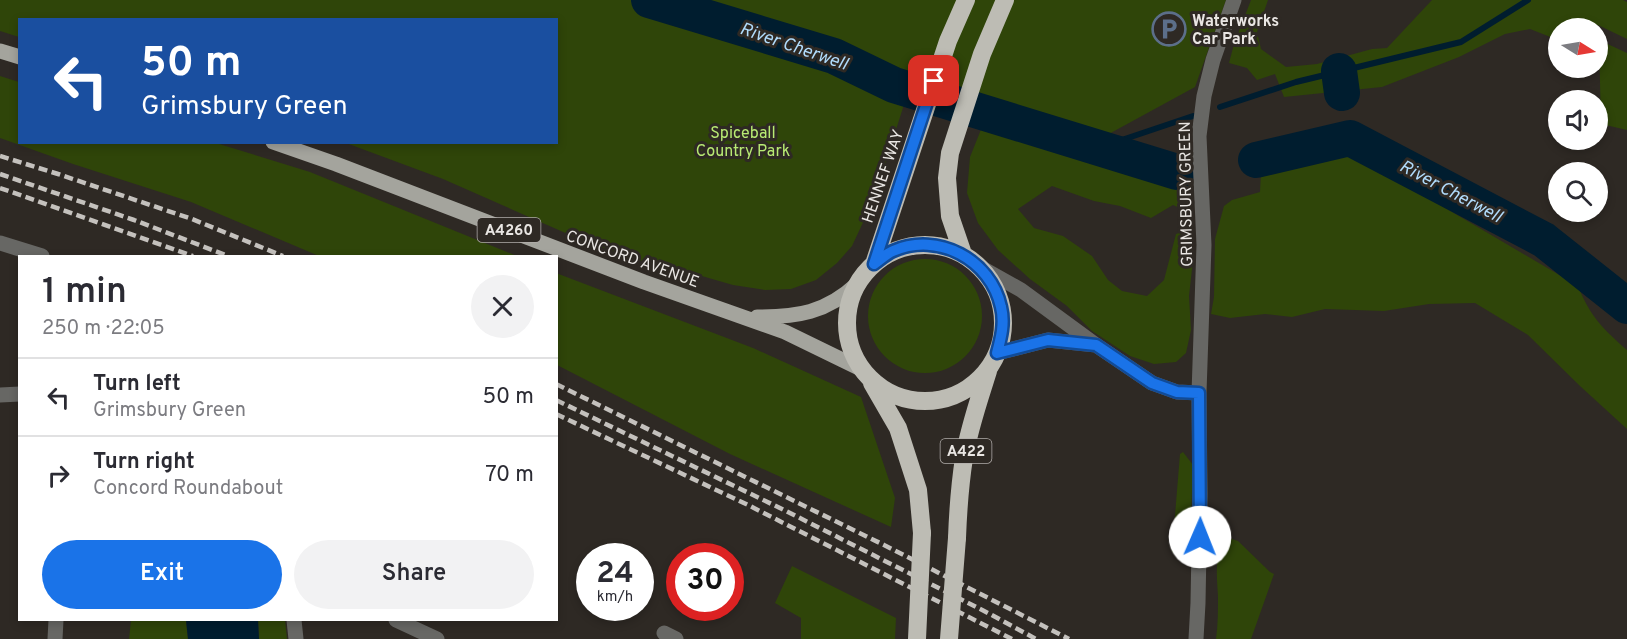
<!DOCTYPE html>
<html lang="en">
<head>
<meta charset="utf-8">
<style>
  :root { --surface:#fff; --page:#f2f2f3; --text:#2b2b33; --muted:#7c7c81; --line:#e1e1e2; --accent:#1a73e8 }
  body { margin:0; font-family:Overpass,sans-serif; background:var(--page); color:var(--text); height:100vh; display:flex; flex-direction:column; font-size:22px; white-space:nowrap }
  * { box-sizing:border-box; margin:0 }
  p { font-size:20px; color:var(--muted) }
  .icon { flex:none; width:33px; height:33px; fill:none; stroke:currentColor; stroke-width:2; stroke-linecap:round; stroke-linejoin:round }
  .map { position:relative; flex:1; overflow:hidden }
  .panel { position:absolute; left:18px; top:255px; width:540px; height:366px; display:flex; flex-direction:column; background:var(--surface); border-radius:0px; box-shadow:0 3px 9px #0003 }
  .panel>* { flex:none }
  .hud { position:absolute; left:18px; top:18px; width:540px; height:126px; border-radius:0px; box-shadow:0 3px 9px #0003; background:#1a4fa0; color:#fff; overflow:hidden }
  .needle { width:39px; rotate:101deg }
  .buttons { position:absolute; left:1548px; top:18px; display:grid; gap:12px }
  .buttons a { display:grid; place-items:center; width:60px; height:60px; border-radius:50%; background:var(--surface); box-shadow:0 3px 9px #0003; font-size:30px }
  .speed { position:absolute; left:576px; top:543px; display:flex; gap:12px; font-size:30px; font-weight:700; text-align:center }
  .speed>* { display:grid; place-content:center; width:78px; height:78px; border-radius:50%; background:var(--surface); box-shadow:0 3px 9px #0003; line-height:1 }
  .speed small { font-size:15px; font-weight:400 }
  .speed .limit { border:9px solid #d22; background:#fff; color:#111 }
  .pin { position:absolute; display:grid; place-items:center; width:51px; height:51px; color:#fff; margin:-26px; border-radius:12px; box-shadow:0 3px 9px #0006 }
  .me { position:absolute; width:66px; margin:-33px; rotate:1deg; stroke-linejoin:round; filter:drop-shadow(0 0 4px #0008) }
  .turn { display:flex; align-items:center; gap:21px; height:126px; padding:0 24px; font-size:27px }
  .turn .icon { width:78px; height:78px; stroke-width:2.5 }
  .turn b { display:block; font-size:42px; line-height:51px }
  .round { display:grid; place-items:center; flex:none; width:63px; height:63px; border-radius:32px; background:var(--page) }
  .summary { display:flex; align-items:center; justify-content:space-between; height:102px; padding:0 24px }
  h1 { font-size:36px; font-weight:600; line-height:45px }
  .cta { display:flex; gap:12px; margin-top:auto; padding:12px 24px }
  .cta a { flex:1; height:69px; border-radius:36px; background:var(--accent); color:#fff; font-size:24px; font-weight:600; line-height:69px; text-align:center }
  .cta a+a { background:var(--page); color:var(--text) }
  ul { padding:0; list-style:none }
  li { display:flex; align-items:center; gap:18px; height:78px; padding:0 24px; border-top:2px solid var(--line) }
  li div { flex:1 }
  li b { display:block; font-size:22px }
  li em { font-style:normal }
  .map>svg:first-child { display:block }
  .green { fill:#2f4509 }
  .water { fill:#001d2f }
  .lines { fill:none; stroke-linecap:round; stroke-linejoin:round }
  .stream { stroke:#001d2f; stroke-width:6 }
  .river { stroke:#001d2f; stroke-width:36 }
  .minor { stroke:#676764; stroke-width:15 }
  .major { stroke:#a4a49d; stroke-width:15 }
  .highway { stroke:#bdbcb4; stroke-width:18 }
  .rail { stroke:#c4c1bd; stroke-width:4.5; stroke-dasharray:9 4.5; stroke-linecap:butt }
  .highway-bridge { stroke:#bdbcb4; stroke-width:18 }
  .route-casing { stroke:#114b97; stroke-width:15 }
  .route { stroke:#1a73e8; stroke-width:10 }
  .labels { text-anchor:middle; stroke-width:6; stroke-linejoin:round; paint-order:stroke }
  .shield { fill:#2e2924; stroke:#b1adaa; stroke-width:1.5 }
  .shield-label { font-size:15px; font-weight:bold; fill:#e9e6e3 }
  .poi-label { font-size:16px; font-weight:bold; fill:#e9e6e3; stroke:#2e2924; text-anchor:start }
  .park-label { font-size:16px; fill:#b8ea73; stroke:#2e2924 }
  .street-label { font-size:16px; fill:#e9e6e3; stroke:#2e2924 }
  .water-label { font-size:18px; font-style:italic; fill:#b0dbfb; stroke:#2e2924 }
</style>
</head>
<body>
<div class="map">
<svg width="1627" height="639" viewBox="0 0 1627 639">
  <rect width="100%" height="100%" fill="#2e2924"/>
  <path class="green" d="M0,0H1226L1195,87L1107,135L914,73L874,199L852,246L837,263L816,280L791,289L765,290L733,285L667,266L633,259L570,235L443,179L346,143L556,142V20H20L19,37L0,31Z
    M1251,0H1268L1257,32L1261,49L1286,67L1317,64L1372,49L1387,48L1432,0H1623L1627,2V39L1598,25L1594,28H1558V40L1530,29L1505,34L1459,57L1382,87L1284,97L1275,74L1257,80L1247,68L1229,63L1234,44Z
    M1599,40L1627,53V130L1601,124Z
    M0,76L19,82L20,142L216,143L310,172L517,256H319L191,202L73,164L0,138Z
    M988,119L1158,175L1182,178L1189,185L1186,211L1173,205L1151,218L1120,206L1094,201L1052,186L1018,209L1034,228L1063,236L1092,256L1108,280L1122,291L1147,296L1164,280L1176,234L1191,229L1193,260L1189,296L1191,330L1186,353L1176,362L1154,364L1130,356L1092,331L1067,306L1030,279L998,250L978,223L967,193L970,157L982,127Z
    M1345,149L1578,286C1590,316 1603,329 1627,350V429L1580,386L1528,335L1475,303L1429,304L1384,311L1325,309L1292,317L1265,314L1230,318L1211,314L1214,297L1215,239L1224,206L1232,200L1260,192L1261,172Z
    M868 316a57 57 0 1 1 114 0a57 57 0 1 1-114 0Z
    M556,273L753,348L861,397L895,498L891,527L730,454L557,365Z
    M1183,452L1193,465L1190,539L1188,547L1182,553L1172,552L1180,454Z
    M1229,538L1238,541L1270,572L1274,574L1251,639H1216C1218,625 1218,610 1218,596C1217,577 1213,551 1229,538Z
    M792,566L896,618L895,639H801V618L775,603Z
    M131,620H186L188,639H129Z
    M258,620H285L287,639H259Z"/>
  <path class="water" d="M186,620H258L259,639H188Z"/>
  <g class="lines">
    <path class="stream" d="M1220,107L1296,82L1461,42L1528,0
      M1098,148L1193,116"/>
    <path class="river" d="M649,0L834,56L894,85L1177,172
      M1339,71L1342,93
      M1256,160L1350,138L1544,240L1627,306"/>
    <path class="minor" d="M0,243L42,256
      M980,267L1021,290L1096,345L1152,383L1177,392L1199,393
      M997,353L1048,340L1096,345
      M0,395L20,394
      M294,620L296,639
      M396,620L437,639
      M664,633L676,639
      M55,639L56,620
      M1196,639L1198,603L1200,494L1199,393L1204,245L1199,136L1204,96L1213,60L1234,0"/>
    <path class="major" d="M0,51L20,57
      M273,142L336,164L644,282L785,332L861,369
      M757,317C797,317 826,313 857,284"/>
    <path class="highway" d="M847 323a78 78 0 1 1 156 0a78 78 0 1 1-156 0Z
      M963,254L950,216L947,178L950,153L982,54L1005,0
      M874,264L948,41L966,0
      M872,383L898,428L918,490L922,533
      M957,538C958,511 960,484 964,458C969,428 979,400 988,371"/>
    <path class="rail" d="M0,156L58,174L192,219L283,256
      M0,174L134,220L228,256
      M0,188L193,256
      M556,384L884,545L1069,639
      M556,400L782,509L988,613L1036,639
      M556,414L748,505L1012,639"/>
    <path class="highway-bridge" d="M917,639L922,533
      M949,639L957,538"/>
  </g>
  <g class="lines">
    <defs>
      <path id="route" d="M934,81L874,264C880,260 886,254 893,251C938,231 991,260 1001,307C1005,323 1001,338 997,353L1048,340L1096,345L1152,383L1177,392L1199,393L1200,537"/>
    </defs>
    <use href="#route" class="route-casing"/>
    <use href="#route" class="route"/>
  </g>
  <defs>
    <symbol id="parking-ring" viewBox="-11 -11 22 22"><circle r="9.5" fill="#2e2924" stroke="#5c6f8a" stroke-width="1.5"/><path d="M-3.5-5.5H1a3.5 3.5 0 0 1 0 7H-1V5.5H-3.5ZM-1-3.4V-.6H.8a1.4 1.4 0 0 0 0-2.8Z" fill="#5c6f8a"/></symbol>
  </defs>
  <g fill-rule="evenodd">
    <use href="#parking-ring" x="1150" y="10" width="38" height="38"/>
  </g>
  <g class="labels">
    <g class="shield">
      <rect x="477.5" y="218" width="63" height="24" rx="4.5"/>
      <rect x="940.5" y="439" width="51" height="24" rx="4.5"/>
    </g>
    <g class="shield-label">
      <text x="509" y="235">A4260</text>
      <text x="966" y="456">A422</text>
    </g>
    <g class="poi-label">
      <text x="1192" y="26">Waterworks<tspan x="1192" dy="18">Car Park</tspan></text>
    </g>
    <g class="park-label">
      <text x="743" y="138">Spiceball<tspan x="743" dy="18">Country Park</tspan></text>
    </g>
    <g class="street-label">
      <text transform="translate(882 176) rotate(-71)" y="6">HENNEF WAY</text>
      <text transform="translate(1185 194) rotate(-91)" y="6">GRIMSBURY GREEN</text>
      <text transform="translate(633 258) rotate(20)" y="6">CONCORD AVENUE</text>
    </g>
    <g class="water-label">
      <text transform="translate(794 46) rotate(19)" y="6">River Cherwell</text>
      <text transform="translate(1451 191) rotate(28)" y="6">River Cherwell</text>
    </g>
  </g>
</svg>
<div class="buttons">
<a><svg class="needle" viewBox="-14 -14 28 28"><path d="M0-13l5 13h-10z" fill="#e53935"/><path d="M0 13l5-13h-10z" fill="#7c7c81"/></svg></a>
<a><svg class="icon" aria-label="sound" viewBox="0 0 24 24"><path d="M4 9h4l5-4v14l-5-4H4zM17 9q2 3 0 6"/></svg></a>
<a><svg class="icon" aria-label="search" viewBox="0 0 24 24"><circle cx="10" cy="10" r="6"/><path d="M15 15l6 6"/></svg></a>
</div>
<div class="speed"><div>24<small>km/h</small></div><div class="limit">30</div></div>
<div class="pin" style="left:934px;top:81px;background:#d93025"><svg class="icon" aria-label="arrive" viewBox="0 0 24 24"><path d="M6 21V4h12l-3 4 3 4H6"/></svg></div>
<svg class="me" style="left:1200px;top:537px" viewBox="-20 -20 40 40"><circle r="19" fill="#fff"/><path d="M0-13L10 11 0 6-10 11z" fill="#1a73e8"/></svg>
<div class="hud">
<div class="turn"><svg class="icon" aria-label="left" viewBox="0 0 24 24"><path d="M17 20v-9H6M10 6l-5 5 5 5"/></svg><div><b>50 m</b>Grimsbury Green</div></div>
</div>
<section class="panel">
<div class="summary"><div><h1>1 min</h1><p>250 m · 22:05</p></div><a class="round"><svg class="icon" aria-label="close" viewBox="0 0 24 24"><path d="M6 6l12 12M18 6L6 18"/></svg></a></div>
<ul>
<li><svg class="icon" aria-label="left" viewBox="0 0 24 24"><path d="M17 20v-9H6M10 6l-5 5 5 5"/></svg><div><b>Turn left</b><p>Grimsbury Green</p></div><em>50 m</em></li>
<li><svg class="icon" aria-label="right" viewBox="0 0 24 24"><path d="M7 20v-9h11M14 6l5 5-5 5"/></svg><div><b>Turn right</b><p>Concord Roundabout</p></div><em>70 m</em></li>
</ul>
<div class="cta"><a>Exit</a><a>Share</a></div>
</section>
</div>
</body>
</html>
